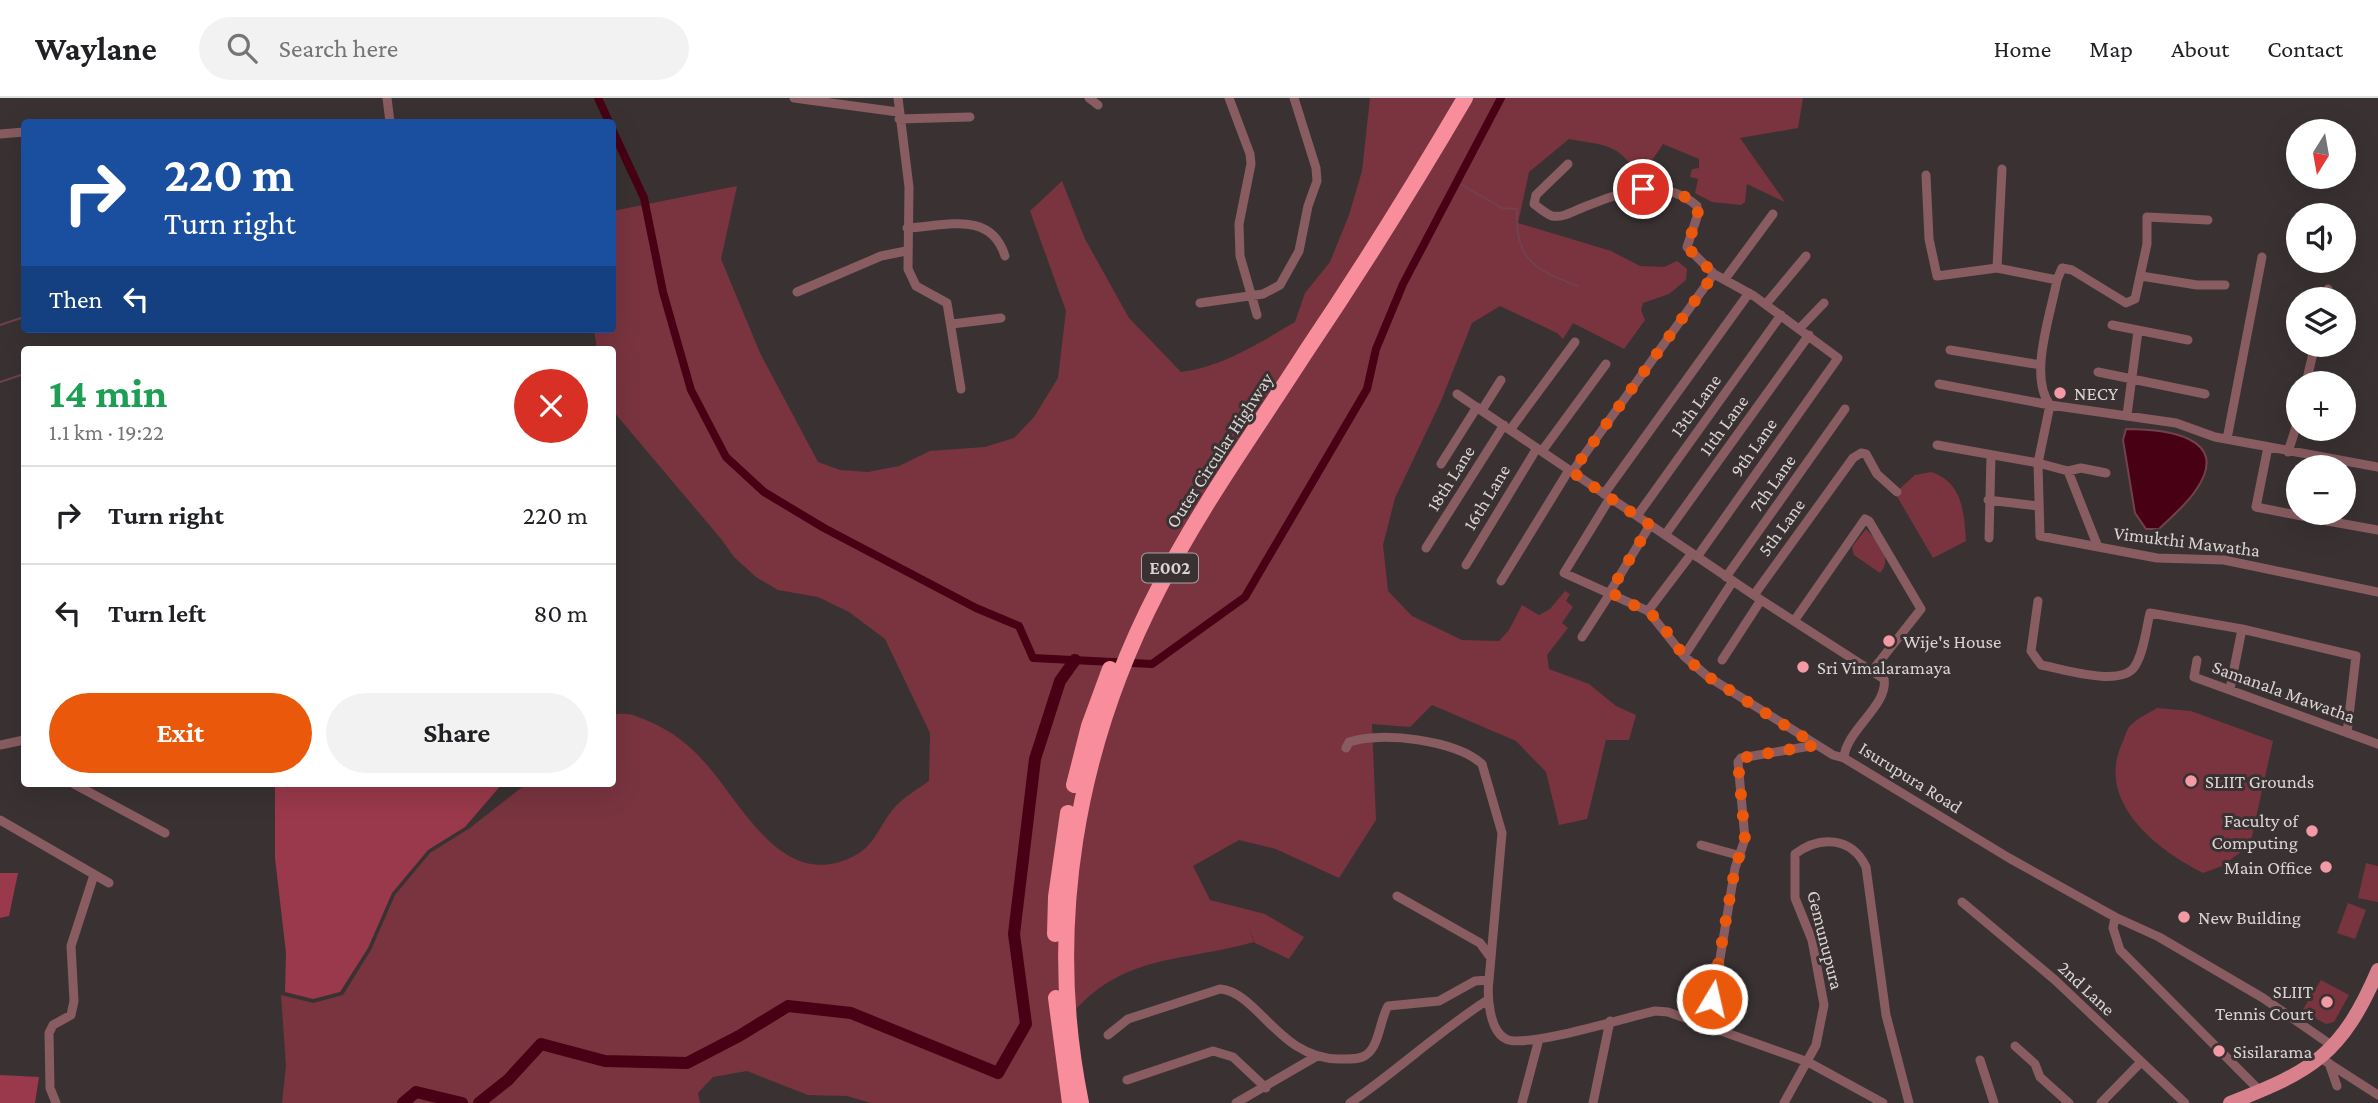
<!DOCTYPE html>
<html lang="en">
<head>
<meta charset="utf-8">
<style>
  :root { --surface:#fff; --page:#f2f2f2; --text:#202124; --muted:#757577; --line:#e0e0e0; --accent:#ea580c }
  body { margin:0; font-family:"Crimson Pro",serif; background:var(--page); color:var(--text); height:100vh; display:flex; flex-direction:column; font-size:26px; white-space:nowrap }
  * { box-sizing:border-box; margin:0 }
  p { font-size:23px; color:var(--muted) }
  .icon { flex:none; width:38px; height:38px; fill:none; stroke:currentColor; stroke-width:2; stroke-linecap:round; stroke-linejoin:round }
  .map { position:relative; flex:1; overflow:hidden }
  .details { position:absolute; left:21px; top:248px; width:595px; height:441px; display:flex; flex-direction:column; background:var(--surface); border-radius:7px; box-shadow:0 7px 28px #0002 }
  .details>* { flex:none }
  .banner { position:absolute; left:21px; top:21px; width:595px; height:214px; border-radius:7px; box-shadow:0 7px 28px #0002; background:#1a4fa0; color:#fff; overflow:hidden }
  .needle { width:46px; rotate:191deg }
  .fabs { position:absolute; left:2286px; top:21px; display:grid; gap:14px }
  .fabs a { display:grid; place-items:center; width:70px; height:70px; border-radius:50%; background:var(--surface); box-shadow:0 7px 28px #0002; font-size:35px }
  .pin { position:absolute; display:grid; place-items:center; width:60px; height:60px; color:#fff; margin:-30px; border:4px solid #fff; border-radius:50%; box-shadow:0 2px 7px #0007 }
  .me { position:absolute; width:77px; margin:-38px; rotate:9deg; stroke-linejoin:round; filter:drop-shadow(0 0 5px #0008) }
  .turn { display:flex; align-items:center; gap:24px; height:147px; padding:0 28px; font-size:32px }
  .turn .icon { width:91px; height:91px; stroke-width:2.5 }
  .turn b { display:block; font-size:49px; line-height:60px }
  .then { display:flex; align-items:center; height:66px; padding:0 28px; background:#0003; gap:14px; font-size:26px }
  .round { display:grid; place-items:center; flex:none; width:74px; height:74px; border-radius:37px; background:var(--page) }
  .summary { display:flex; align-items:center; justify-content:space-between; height:119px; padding:0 28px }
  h1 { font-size:42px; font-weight:700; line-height:52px; color:#1e9e55 }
  .button { display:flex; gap:14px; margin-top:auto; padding:14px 28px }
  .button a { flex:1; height:80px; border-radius:42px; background:var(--accent); color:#fff; font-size:28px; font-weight:700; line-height:80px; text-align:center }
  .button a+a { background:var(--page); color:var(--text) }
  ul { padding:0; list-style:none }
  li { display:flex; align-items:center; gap:21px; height:98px; padding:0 28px; border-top:2px solid var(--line) }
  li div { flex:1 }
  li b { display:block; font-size:26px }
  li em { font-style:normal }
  header { display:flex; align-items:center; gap:42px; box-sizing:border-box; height:98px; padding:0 35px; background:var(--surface); border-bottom:2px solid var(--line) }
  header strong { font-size:33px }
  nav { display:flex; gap:38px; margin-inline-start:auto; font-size:24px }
  .search { width:490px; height:63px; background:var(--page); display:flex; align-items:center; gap:18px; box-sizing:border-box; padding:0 24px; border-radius:38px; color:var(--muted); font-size:26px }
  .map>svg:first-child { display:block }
  .green { fill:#79343f }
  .forest { fill:#9a394b }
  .water { fill:#470014; stroke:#73404e; stroke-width:2 }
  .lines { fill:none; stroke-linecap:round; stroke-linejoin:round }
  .stream { stroke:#73404e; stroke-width:2 }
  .canal { stroke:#470014; stroke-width:8 }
  .river { stroke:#470014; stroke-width:12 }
  .minor { stroke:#885c60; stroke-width:9 }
  .primary { stroke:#d8808b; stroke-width:14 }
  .motorway { stroke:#f88e9b; stroke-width:16 }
  .route { stroke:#ea580c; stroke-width:12; stroke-dasharray:0 21.6 }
  .poi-dot { fill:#f49aa4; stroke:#3a3232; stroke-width:2.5 }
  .labels { text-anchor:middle; stroke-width:6; stroke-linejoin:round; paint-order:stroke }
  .shield { fill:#3a3232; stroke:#a9a3a3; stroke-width:2 }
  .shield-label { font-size:18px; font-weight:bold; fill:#d9d4d4 }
  .poi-label { font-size:19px; fill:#d9d4d4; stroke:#3a3232; text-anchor:start }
  .street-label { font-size:19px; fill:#d9d4d4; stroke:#3a3232 }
</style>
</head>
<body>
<header>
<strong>Waylane</strong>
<div class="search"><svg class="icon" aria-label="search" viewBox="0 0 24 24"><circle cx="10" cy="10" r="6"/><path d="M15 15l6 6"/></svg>Search here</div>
<nav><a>Home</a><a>Map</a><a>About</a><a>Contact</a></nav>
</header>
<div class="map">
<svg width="2378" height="1005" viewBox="0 0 2378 1005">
  <rect width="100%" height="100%" fill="#3a3232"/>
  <path class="green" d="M1370,0H1803L1798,30L1740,40L1785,104L1747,86L1745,104L1741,107L1712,104L1695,95L1698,81L1690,79L1692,71L1699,70V61L1663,46L1649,67C1626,70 1631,62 1615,52C1603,45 1583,44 1569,41L1529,74L1518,125L1611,153L1640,168L1664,169L1677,163L1687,171L1686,182L1669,196L1643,205L1641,212L1645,222L1624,251L1573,225L1563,241L1557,235L1500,208L1472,225L1441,303L1395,400L1383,447L1388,493L1412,518L1462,542L1499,543L1509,532L1522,507L1539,517L1550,511L1565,493L1570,496L1566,503L1573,509L1562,525L1568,530L1547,557L1549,571L1589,586L1616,608L1636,617L1629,642H1606L1587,721L1559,727L1546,674L1516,643L1432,607L1410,629L1372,626L1376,722L1339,780L1276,751L1239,742L1193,768L1210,802L1265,816L1304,839L1289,861L1255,845L1248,829L1254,844C1179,865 1119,855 1066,923L1077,1005H871L847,998L808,997L747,973L713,979L698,995L700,1005H282L286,968L281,897L313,905L343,897L371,852L395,797L430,755L470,730L526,686H612L613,617C627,614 634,617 648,623C672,633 690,647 707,667C743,708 782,791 850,760C876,749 878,728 895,709C904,699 918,691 929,683L930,635L885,541L849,514L818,499L778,492L756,479L734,459L722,442L613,313L612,252H597L594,231H612L613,113L737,88L721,161L760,255L818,364L840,372L868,374L899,368L930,353L985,349L1014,340L1034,319L1058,280L1066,213L1030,113L1062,83L1085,141L1129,220L1181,274C1223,269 1259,245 1295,224L1305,195L1330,164L1349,117L1362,73Z
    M1931,374C1963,384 1964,415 1966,443L1933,460L1895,395L1915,377Z
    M1866,431C1877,443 1894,459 1880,475L1854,457L1852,449Z
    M2157,610L2191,613L2273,643L2250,747L2222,768L2203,775C2157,752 2097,705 2121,648C2124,642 2126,632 2130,628C2136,621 2149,615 2157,610Z
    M2366,765L2378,768V804L2358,800Z
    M2348,805L2366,812L2355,841L2337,835Z
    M2321,882L2349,897L2334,924L2326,926L2302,913Z"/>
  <path class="forest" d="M275,686H502L465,729L428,752L392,795L368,850L340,894L313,901L285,894L286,855L275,760Z
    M0,775H18L9,818L0,820Z
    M0,977L39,979L35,1005H0Z"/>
  <path class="water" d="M2126,331C2164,331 2233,338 2196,392C2187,406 2171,419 2159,431H2146L2135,415L2123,342Z"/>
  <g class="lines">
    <path class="stream" d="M1457,84L1502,110L1517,111C1514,162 1535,172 1578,188
      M0,227L24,219
      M0,284L24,276"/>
    <path class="canal" d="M598,0L609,24
      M612,31L644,100L663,194L691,292L726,359L764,394L824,430L976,510L1019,528L1033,560L1152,566L1245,499L1367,291L1376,251L1403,186L1501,0"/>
    <path class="river" d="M403,1005L416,994L462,1005
      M479,1005L508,982L541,946L605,963L687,965L739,938L788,908L851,915L998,975L1026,926L1014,836L1035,661L1060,583L1075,562"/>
    <path class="minor" d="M387,0L390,24
      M794,0L898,14
      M898,0L909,89L908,171L916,188L947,205L961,291
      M1089,0L1098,7
      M1229,0L1250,56L1251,66L1239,126L1240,158L1257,217
      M899,21L970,19
      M0,36L24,34
      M1568,66L1536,97L1534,106C1539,110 1546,116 1552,118C1563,120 1574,113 1584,109C1622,94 1662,78 1697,108L1698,116L1687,149L1714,176L1754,198L1838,260L1697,459
      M2002,71L1997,170L2057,182L2062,170L2072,172L2126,205L2135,201L2147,146V119L2208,122
      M1926,77L1929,141L1937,178L1997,170
      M907,130C946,128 991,112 1005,158
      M2141,178L2197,187H2225
      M1725,181L1773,116
      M2057,182C2051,216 2028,278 2050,307L2176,325L2215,339L2378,369
      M797,194L881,158L906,153
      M2326,201L2328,191
      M1200,205L1263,196L1280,187L1299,153L1308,108L1317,83L1316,70L1294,0
      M1766,206L1806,158
      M952,226L1001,220
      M2112,227L2188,242
      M1800,230L1824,205
      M1950,252L2041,267
      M2098,274L2205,296
      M2306,285L2315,247
      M1939,286L2050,307L2038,365L2068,373L2081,370L2106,375
      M1457,296L1761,502L1884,581C1889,607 1845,633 1844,660L2009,760L2115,819L2159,839L2263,900L2334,949
      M1482,312L1501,282
      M2127,317L2138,233
      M1510,332L1575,244
      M2227,341L2262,159
      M1937,347L2038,365L2040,438L2157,460L2224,462L2378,494
      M2268,349L2256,409L2322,422
      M1542,353L1606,266
      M2288,354L2298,323
      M1441,366L1477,309
      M2068,373L2098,449
      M1572,374L1714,176
      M1604,396L1749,195
      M1610,400L1564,475L1648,513L1684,558L1707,578L1833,657L1844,660
      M1988,402L2038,408
      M2324,415L2322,422L2378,432
      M1637,418L1781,217
      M1665,437L1809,237
      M1989,440L1991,357
      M1426,450L1504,327
      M1466,467L1537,350
      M1726,479L1845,311
      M1501,483L1569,372
      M1610,494L1650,427
      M1754,497L1853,360L1861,355L1866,356L1877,376L1897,394
      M2038,503L2031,553L2041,567C2063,571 2122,590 2135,568C2144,554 2146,531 2150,515L2242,531
      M1648,513L1692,455
      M1794,523L1865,421L1869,423L1921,511L1872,573
      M1582,539L1611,494
      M1684,558L1733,483
      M1722,562L1761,502
      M2197,562L2194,579L2378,646
      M2230,591L2242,531L2356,558L2347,635
      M0,647L24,642
      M1346,650L1349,644C1381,633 1456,642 1482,666L1502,735L1489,882
      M74,686L165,735
      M0,722L109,785
      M1701,747L1741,758
      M1397,798L1480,845L1491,860
      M1962,804L2055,882L2185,1005
      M2115,819L2113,830L2120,852L2261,994
      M1709,927L1735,770L1745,741L1738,664L1741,660L1816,647
      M1108,937L1128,921L1220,891C1258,894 1279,961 1339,961C1347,961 1359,962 1366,957C1379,949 1380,921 1388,908L1439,903L1475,883L1489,882C1487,897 1489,933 1506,941C1525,951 1628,919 1655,913L1668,914L1808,964L1883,1005
      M2015,948L2035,966L2040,979L2069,1005
      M2322,961L2378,997
      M1980,962L1994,1005
      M2329,965L2337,988
      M1127,982L1213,953L1233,959L1266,990
      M56,1005L50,990L49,935L53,927L71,917L74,903L71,848L94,777
      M1236,1005L1317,958
      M1350,1005C1397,973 1438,934 1486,903
      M1522,1005L1539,941
      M1593,1005L1610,923
      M1784,1005L1816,947L1824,907L1812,842L1795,800V756C1820,737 1852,739 1866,769L1886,917L1909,1005
      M2101,1005L2141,964"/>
    <path class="primary" d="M2230,1005C2313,973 2342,956 2378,872"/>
    <path class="motorway" d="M1074,687L1089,628L1110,571
      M1055,836L1056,799L1068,715
      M1056,900L1070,1005
      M1081,1005C1045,830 1076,650 1158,492C1200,409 1255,333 1305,255C1361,172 1414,87 1465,0"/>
  </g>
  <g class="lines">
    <path class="route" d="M1643,91C1666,89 1680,93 1697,108L1698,116L1687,149L1714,176L1572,374L1650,427L1610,494L1657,520L1684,558L1707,578L1816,647L1741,660L1738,664L1745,741L1735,770L1712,901"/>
  </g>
  <g class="poi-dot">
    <circle cx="2060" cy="295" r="7"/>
    <circle cx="1889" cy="543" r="7"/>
    <circle cx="1803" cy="569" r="7"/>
    <circle cx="2191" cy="683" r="7"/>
    <circle cx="2312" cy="733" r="7"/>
    <circle cx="2326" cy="769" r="7"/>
    <circle cx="2184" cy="819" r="7"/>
    <circle cx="2327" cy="904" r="7"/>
    <circle cx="2219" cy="953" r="7"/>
  </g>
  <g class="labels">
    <rect class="shield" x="1142" y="455.5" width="56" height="29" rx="5"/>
    <g class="shield-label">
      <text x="1170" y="476">E002</text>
    </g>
    <g class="poi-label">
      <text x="2074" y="302">NECY</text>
      <text x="1903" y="550">Wije's House</text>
      <text x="1817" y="576">Sri Vimalaramaya</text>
      <text x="2205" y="690">SLIIT Grounds</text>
      <text x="2298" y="729" text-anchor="end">Faculty of<tspan x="2298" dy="22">Computing</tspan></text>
      <text x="2312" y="776" text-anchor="end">Main Office</text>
      <text x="2198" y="826">New Building</text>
      <text x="2313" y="900" text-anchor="end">SLIIT<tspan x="2313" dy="22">Tennis Court</tspan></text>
      <text x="2233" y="960">Sisilarama</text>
    </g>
    <g class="street-label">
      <text transform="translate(1695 307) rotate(-54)" y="7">13th Lane</text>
      <text transform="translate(1723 327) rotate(-54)" y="7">11th Lane</text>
      <text transform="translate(1753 349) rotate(-55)" y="7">9th Lane</text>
      <text transform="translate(1219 352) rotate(-57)" y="7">Outer Circular Highway</text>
      <text transform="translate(1450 380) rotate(-58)" y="7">18th Lane</text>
      <text transform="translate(1772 385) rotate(-55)" y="7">7th Lane</text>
      <text transform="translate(1486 399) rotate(-59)" y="7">16th Lane</text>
      <text transform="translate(1781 429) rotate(-54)" y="7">5th Lane</text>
      <text transform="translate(2187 443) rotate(7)" y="7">Vimukthi Mawatha</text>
      <text transform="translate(2284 593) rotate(20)" y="7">Samanala Mawatha</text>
      <text transform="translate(1911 679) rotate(32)" y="7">Isurupura Road</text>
      <text transform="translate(1826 842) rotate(76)" y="7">Gemunupura</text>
      <text transform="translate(2087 890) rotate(43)" y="7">2nd Lane</text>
    </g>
  </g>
</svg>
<div class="fabs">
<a><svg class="needle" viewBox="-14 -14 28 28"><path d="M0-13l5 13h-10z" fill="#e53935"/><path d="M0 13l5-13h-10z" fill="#757577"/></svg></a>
<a><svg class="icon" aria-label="sound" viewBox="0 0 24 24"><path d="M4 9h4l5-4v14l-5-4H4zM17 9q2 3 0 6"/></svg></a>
<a><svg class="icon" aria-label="layers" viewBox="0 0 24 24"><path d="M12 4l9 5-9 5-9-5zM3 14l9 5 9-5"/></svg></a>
<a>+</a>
<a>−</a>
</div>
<div class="pin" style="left:1643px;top:91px;background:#d93025"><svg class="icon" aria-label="arrive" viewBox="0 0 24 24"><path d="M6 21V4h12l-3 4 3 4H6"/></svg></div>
<svg class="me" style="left:1712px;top:901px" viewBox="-20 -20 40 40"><circle r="17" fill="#ea580c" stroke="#fff" stroke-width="3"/><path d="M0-11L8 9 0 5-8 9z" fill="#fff"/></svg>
<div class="banner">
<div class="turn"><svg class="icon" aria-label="right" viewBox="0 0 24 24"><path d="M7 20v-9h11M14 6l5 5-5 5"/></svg><div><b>220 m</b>Turn right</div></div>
<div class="then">Then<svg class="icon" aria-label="left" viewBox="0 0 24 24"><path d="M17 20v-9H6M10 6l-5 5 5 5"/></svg></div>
</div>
<section class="details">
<div class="summary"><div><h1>14 min</h1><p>1.1 km · 19:22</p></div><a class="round" style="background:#d93025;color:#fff"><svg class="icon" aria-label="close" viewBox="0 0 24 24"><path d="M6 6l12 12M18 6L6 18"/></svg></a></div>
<ul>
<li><svg class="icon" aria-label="right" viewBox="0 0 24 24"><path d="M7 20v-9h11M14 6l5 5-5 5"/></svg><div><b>Turn right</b></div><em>220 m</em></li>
<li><svg class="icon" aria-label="left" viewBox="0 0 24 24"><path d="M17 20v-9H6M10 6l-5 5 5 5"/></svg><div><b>Turn left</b></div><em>80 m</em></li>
</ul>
<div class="button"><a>Exit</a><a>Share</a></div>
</section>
</div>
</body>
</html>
